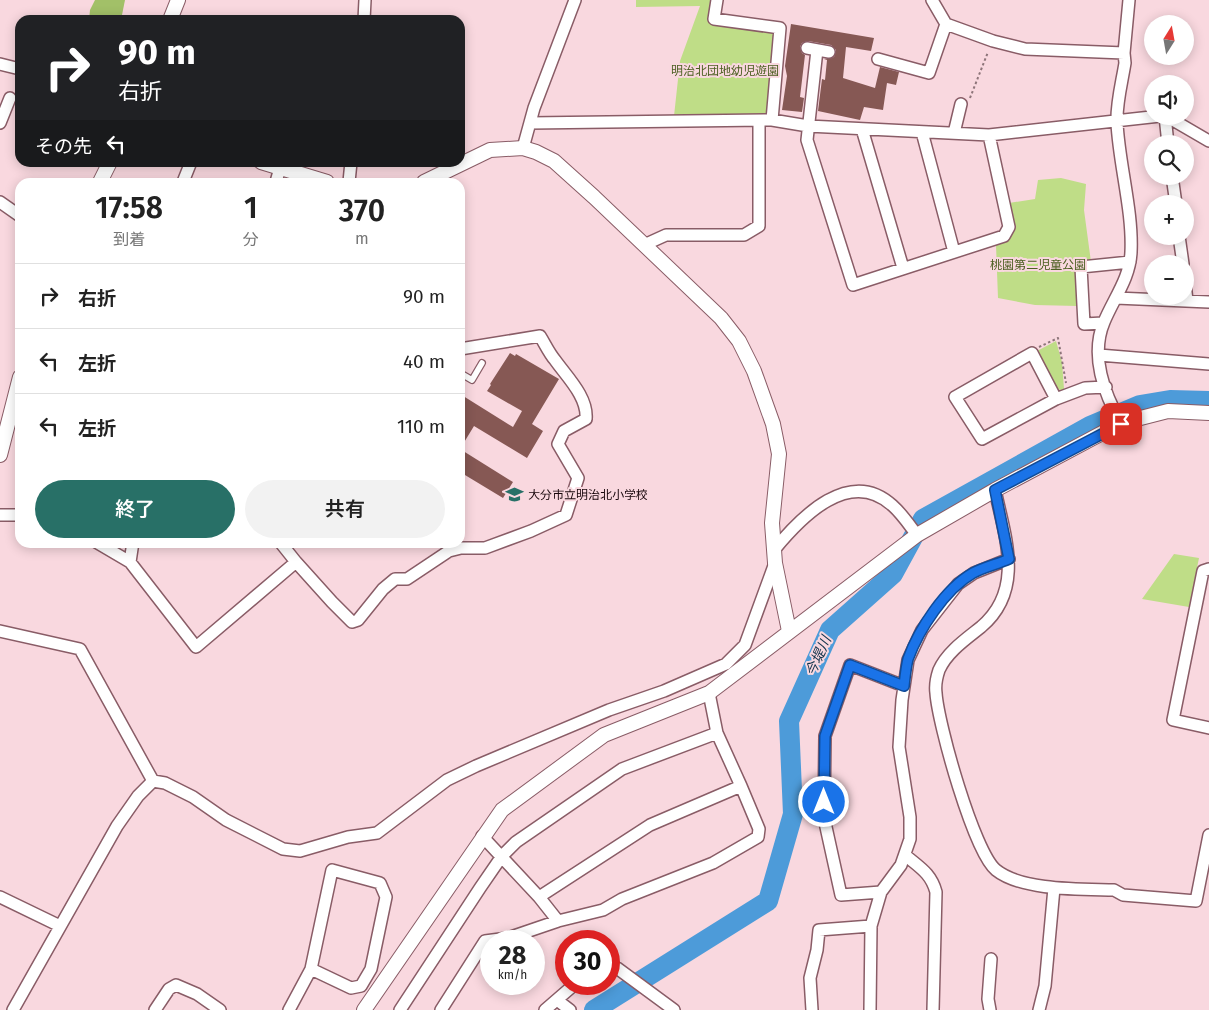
<!DOCTYPE html>
<html lang="ja">
<head>
<meta charset="utf-8">
<style>
  :root { --surface:#fff; --page:#f2f2f2; --text:#222; --muted:#767676; --line:#e0e0e0; --accent:#287067 }
  body { margin:0; font-family:"Fira Sans","Noto Sans JP",sans-serif; background:var(--page); color:var(--text); height:100vh; display:flex; flex-direction:column; font-size:19px; white-space:nowrap }
  * { box-sizing:border-box; margin:0 }
  p { font-size:16px; color:var(--muted) }
  .icon { flex:none; width:28px; height:28px; fill:none; stroke:currentColor; stroke-width:2; stroke-linecap:round; stroke-linejoin:round }
  .map { position:relative; flex:1; overflow:hidden }
  .drawer { position:absolute; left:15px; top:178px; width:450px; height:370px; display:flex; flex-direction:column; background:var(--surface); border-radius:15px; box-shadow:0 2px 12px #0003 }
  .drawer>* { flex:none }
  .hud { position:absolute; left:15px; top:15px; width:450px; height:152px; border-radius:15px; box-shadow:0 2px 12px #0003; background:#202124; color:#fff; overflow:hidden }
  .needle { width:32px; rotate:11deg }
  .buttons { position:absolute; left:1144px; top:15px; display:grid; gap:10px }
  .buttons a { display:grid; place-items:center; width:50px; height:50px; border-radius:50%; background:var(--surface); box-shadow:0 2px 12px #0003; font-size:25px }
  .speed { position:absolute; left:480px; top:930px; display:flex; gap:10px; font-size:25px; font-weight:700; text-align:center }
  .speed>* { display:grid; place-content:center; width:65px; height:65px; border-radius:50%; background:var(--surface); box-shadow:0 2px 12px #0003; line-height:1 }
  .speed small { font-size:12px; font-weight:400 }
  .speed .limit { border:8px solid #d22; background:#fff; color:#111 }
  .pin { position:absolute; display:grid; place-items:center; width:42px; height:42px; color:#fff; margin:-21px; border-radius:10px; box-shadow:0 2px 8px #0006 }
  .me { position:absolute; width:55px; margin:-28px; rotate:0deg; stroke-linejoin:round; filter:drop-shadow(0 0 4px #0008) }
  .turn { display:flex; align-items:center; gap:18px; height:105px; padding:0 20px; font-size:22px }
  .turn .icon { width:65px; height:65px; stroke-width:2.5 }
  .turn b { display:block; font-size:35px; line-height:42px }
  .then { display:flex; align-items:center; height:48px; padding:0 20px; background:#0003; gap:10px; font-size:19px }
  .eta { display:flex; justify-content:space-evenly; align-items:center; height:85px; text-align:center }
  .eta b { font-size:30px; font-weight:600; line-height:35px }
  .primary-button { display:flex; gap:10px; margin-top:auto; padding:10px 20px }
  .primary-button a { flex:1; height:58px; border-radius:30px; background:var(--accent); color:#fff; font-size:20px; font-weight:600; line-height:58px; text-align:center }
  .primary-button a+a { background:var(--page); color:var(--text) }
  ul { padding:0; list-style:none }
  li { display:flex; align-items:center; gap:15px; height:65px; padding:0 20px; border-top:1px solid var(--line) }
  li div { flex:1 }
  li b { display:block; font-size:19px }
  li em { font-style:normal }
  .map>svg:first-child { display:block }
  .green { fill:#bfdd87 }
  .forest { fill:#a2c068 }
  .lines { fill:none; stroke-linecap:round; stroke-linejoin:round }
  .river { stroke:#4d9bd9; stroke-width:20 }
  .building { fill:#865854 }
  .service-casing { stroke:#895c66; stroke-width:8 }
  .minor-casing { stroke:#895c66; stroke-width:14 }
  .tertiary-casing { stroke:#895c66; stroke-width:16 }
  .path { stroke:#8e757a; stroke-width:2; stroke-dasharray:2.5 2.5; stroke-linecap:butt }
  .service { stroke:#fff; stroke-width:5.5 }
  .minor { stroke:#fff; stroke-width:11 }
  .tertiary { stroke:#fff; stroke-width:14 }
  .route-casing { stroke:#114b97; stroke-width:12 }
  .route { stroke:#1a73e8; stroke-width:9 }
  .labels { text-anchor:middle; stroke-width:4; stroke-linejoin:round; paint-order:stroke }
  .park-label { font-size:12px; fill:#4c5f22; stroke:#f9d8df }
  .poi-label { font-size:12px; fill:#18070b; stroke:#f9d8df; text-anchor:start }
  .water-label { font-size:14px; font-style:italic; fill:#0f314a; stroke:#f9d8df }
</style>
</head>
<body>
<div class="map">
<svg width="1209" height="1010" viewBox="0 0 1209 1010">
  <rect width="100%" height="100%" fill="#f9d8df"/>
  <path class="green" d="M636,0H712L709,23L771,31L775,35L767,112L761,116H674L680,61L700,6L636,7Z
    M1061,178L1086,184L1084,210L1091,262L1077,264L1078,306L1035,305L998,298L996,245L1008,240L1013,227L1009,203L1035,199L1038,180Z
    M1056,341L1062,362L1064,389L1061,391L1056,387L1037,351Z
    M1174,554L1199,558L1189,607L1142,599Z"/>
  <path class="forest" d="M95,0H125L121,20H89L90,10Z"/>
  <g class="lines">
    <path class="river" d="M594,1010L768,901L793,814L789,721L830,630L893,574L923,519L1090,426L1140,405L1170,400L1209,401"/>
  </g>
  <path class="building" d="M791,24L874,38L871,51L846,47L843,78L875,88L880,67L899,72L896,85L887,83L883,110L864,107L860,120L818,111L822,79L825,80L827,60L824,59L834,57L836,50L831,45L808,41L802,43L800,47L802,53L805,55L800,97L804,98L802,112L782,110L787,76L785,66Z
    M510,353L515,356L516,354L559,379L532,424L543,431L527,458L474,426L460,449V394L513,427L522,411L487,391L491,385L490,384Z
    M460,449L513,482L503,498L460,472Z"/>
  <g class="lines">
    <defs>
      <path id="service" d="M460,373L472,380L482,363"/>
      <path id="minor" d="M717,0L714,19L780,28L772,120
        M932,0L946,24L993,41L1025,49L1124,53L1129,0
        M364,20L365,0
        M807,48L829,52
        M817,50L807,140L853,285L1004,236L1009,227L989,135
        M878,59L929,73L946,24
        M0,64L20,69
        M1165,116L1168,144
        M1166,116L1209,141
        M0,123L10,98
        M530,123L772,120L808,126L989,135L1160,116
        M862,129L903,268
        M922,132L954,252
        M954,133L961,104
        M523,148L534,108L575,0
        M1172,176L1176,204
        M183,182L191,162
        M276,182L280,168
        M349,182L351,162
        M0,202L20,216
        M1179,236L1183,264
        M644,245L666,235H744L759,226V121
        M1185,283L1187,301
        M1116,298L1209,302
        M1103,323L1084,324L1081,267L1130,262
        M1099,355L1209,364
        M1056,399L982,439L955,397L1032,353L1056,399L1085,388L1106,387
        M1121,423C1104,394 1090,355 1104,322C1114,298 1130,278 1131,252C1133,211 1119,164 1117,123C1116,104 1122,82 1125,63L1124,53
        M995,490C1005,537 1025,590 981,627C966,639 947,652 939,670C937,676 935,686 936,693C938,724 974,852 996,870C1022,891 1083,889 1114,890L1123,895L1196,901L1209,835
        M0,515H20
        M96,542L130,562L196,647L296,562L280,542
        M774,550C801,517 850,466 893,506C902,514 910,526 917,535
        M130,562L133,542
        M296,562L332,602L352,622L358,620L383,589L395,579H407L449,551L461,548H485L531,531L566,515L578,478L558,444L564,431L586,419C588,397 567,377 555,360C549,353 545,344 540,336L460,349
        M1209,569L1203,571L1173,720L1209,728
        M0,631L80,649L153,781
        M153,781L165,783L193,797L226,820L283,849L300,851L348,837L377,833L447,780L476,766L609,710L664,691L726,664L745,645L775,563
        M482,836L539,897L650,825L741,786L717,733L709,693
        M905,855C919,867 931,873 936,892L933,1010
        M881,892L841,895L824,818L825,736L850,665L904,686
        M0,897L60,926
        M539,897L558,921L603,910L622,899L713,863L758,837L759,829L741,786
        M609,965L617,968L674,1010
        M557,1000L570,1010
        M13,1010L117,826L138,796L153,781
        M155,1010L169,989L176,985L197,994L220,1010
        M289,1010L311,969L332,870L380,883L386,897L371,969L361,986L351,988L311,969
        M400,1010L480,888L502,856L516,842L622,769L717,733
        M441,1010L485,941L508,938L558,921
        M545,1010L575,984
        M812,1010L810,978L817,950L819,930L871,926
        M870,1010L871,926L881,892L901,865L910,839V817L899,747L902,700L908,660L922,630L958,584L974,573L1009,559
        M990,1010L988,999L991,959
        M1039,1010L1045,986L1054,888"/>
      <path id="tertiary" d="M170,20L178,0
        M261,162L327,182
        M100,182L110,162
        M424,182L490,150L523,148L536,152L554,161L594,197L721,318L739,341L754,371L773,424L779,454L772,523L775,563L789,631
        M0,455L20,377
        M364,1010L502,810L604,735L709,693L917,535L995,490L1121,423L1168,411L1209,413"/>
    </defs>
    <use href="#service" class="service-casing"/>
    <use href="#minor" class="minor-casing"/>
    <use href="#tertiary" class="tertiary-casing"/>
    <path class="path" d="M970,98L988,52
      M1039,347L1058,338L1066,383"/>
    <use href="#service" class="service"/>
    <use href="#minor" class="minor"/>
    <use href="#tertiary" class="tertiary"/>
  </g>
  <g class="lines">
    <defs>
      <path id="route" d="M824,802L825,736L850,665L904,686C905,677 906,667 908,659C919,629 945,589 973,573C984,567 998,564 1009,559L995,490L1121,424"/>
    </defs>
    <use href="#route" class="route-casing"/>
    <use href="#route" class="route"/>
  </g>
  <defs>
    <symbol id="school-bare" viewBox="-9 -9 18 18"><path d="M0-5L7-2L0 1L-7-2ZM-4 1L0 2.5L4 1V4Q0 6-4 4Z" fill="#287067" stroke="#f9d8df" stroke-width="2.5" paint-order="stroke"/></symbol>
  </defs>
  <g fill-rule="evenodd">
    <use href="#school-bare" x="502" y="482" width="25" height="25"/>
  </g>
  <g class="labels">
    <g class="park-label">
      <text x="725" y="75">明治北団地幼児遊園</text>
      <text x="1038" y="269">桃園第二児童公園</text>
    </g>
    <g class="poi-label">
      <text x="528" y="499">大分市立明治北小学校</text>
    </g>
    <g class="water-label">
      <text transform="translate(818 656) rotate(-66)" y="5">今堤川</text>
    </g>
  </g>
</svg>
<div class="buttons">
<a><svg class="needle" viewBox="-14 -14 28 28"><path d="M0-13l5 13h-10z" fill="#e53935"/><path d="M0 13l5-13h-10z" fill="#767676"/></svg></a>
<a><svg class="icon" aria-label="sound" viewBox="0 0 24 24"><path d="M4 9h4l5-4v14l-5-4H4zM17 9q2 3 0 6"/></svg></a>
<a><svg class="icon" aria-label="search" viewBox="0 0 24 24"><circle cx="10" cy="10" r="6"/><path d="M15 15l6 6"/></svg></a>
<a>+</a>
<a>−</a>
</div>
<div class="speed"><div>28<small>km/h</small></div><div class="limit">30</div></div>
<div class="pin" style="left:1121px;top:424px;background:#d93025"><svg class="icon" aria-label="arrive" viewBox="0 0 24 24"><path d="M6 21V4h12l-3 4 3 4H6"/></svg></div>
<svg class="me" style="left:824px;top:802px" viewBox="-20 -20 40 40"><circle r="17" fill="#1a73e8" stroke="#fff" stroke-width="3"/><path d="M0-11L8 9 0 5-8 9z" fill="#fff"/></svg>
<div class="hud">
<div class="turn"><svg class="icon" aria-label="right" viewBox="0 0 24 24"><path d="M7 20v-9h11M14 6l5 5-5 5"/></svg><div><b>90 m</b>右折</div></div>
<div class="then">その先<svg class="icon" aria-label="left" viewBox="0 0 24 24"><path d="M17 20v-9H6M10 6l-5 5 5 5"/></svg></div>
</div>
<section class="drawer">
<div class="eta">
<div><b>17:58</b><p>到着</p></div>
<div><b>1</b><p>分</p></div>
<div><b>370</b><p>m</p></div>
</div>
<ul>
<li><svg class="icon" aria-label="right" viewBox="0 0 24 24"><path d="M7 20v-9h11M14 6l5 5-5 5"/></svg><div><b>右折</b></div><em>90 m</em></li>
<li><svg class="icon" aria-label="left" viewBox="0 0 24 24"><path d="M17 20v-9H6M10 6l-5 5 5 5"/></svg><div><b>左折</b></div><em>40 m</em></li>
<li><svg class="icon" aria-label="left" viewBox="0 0 24 24"><path d="M17 20v-9H6M10 6l-5 5 5 5"/></svg><div><b>左折</b></div><em>110 m</em></li>
</ul>
<div class="primary-button"><a>終了</a><a>共有</a></div>
</section>
</div>
</body>
</html>
